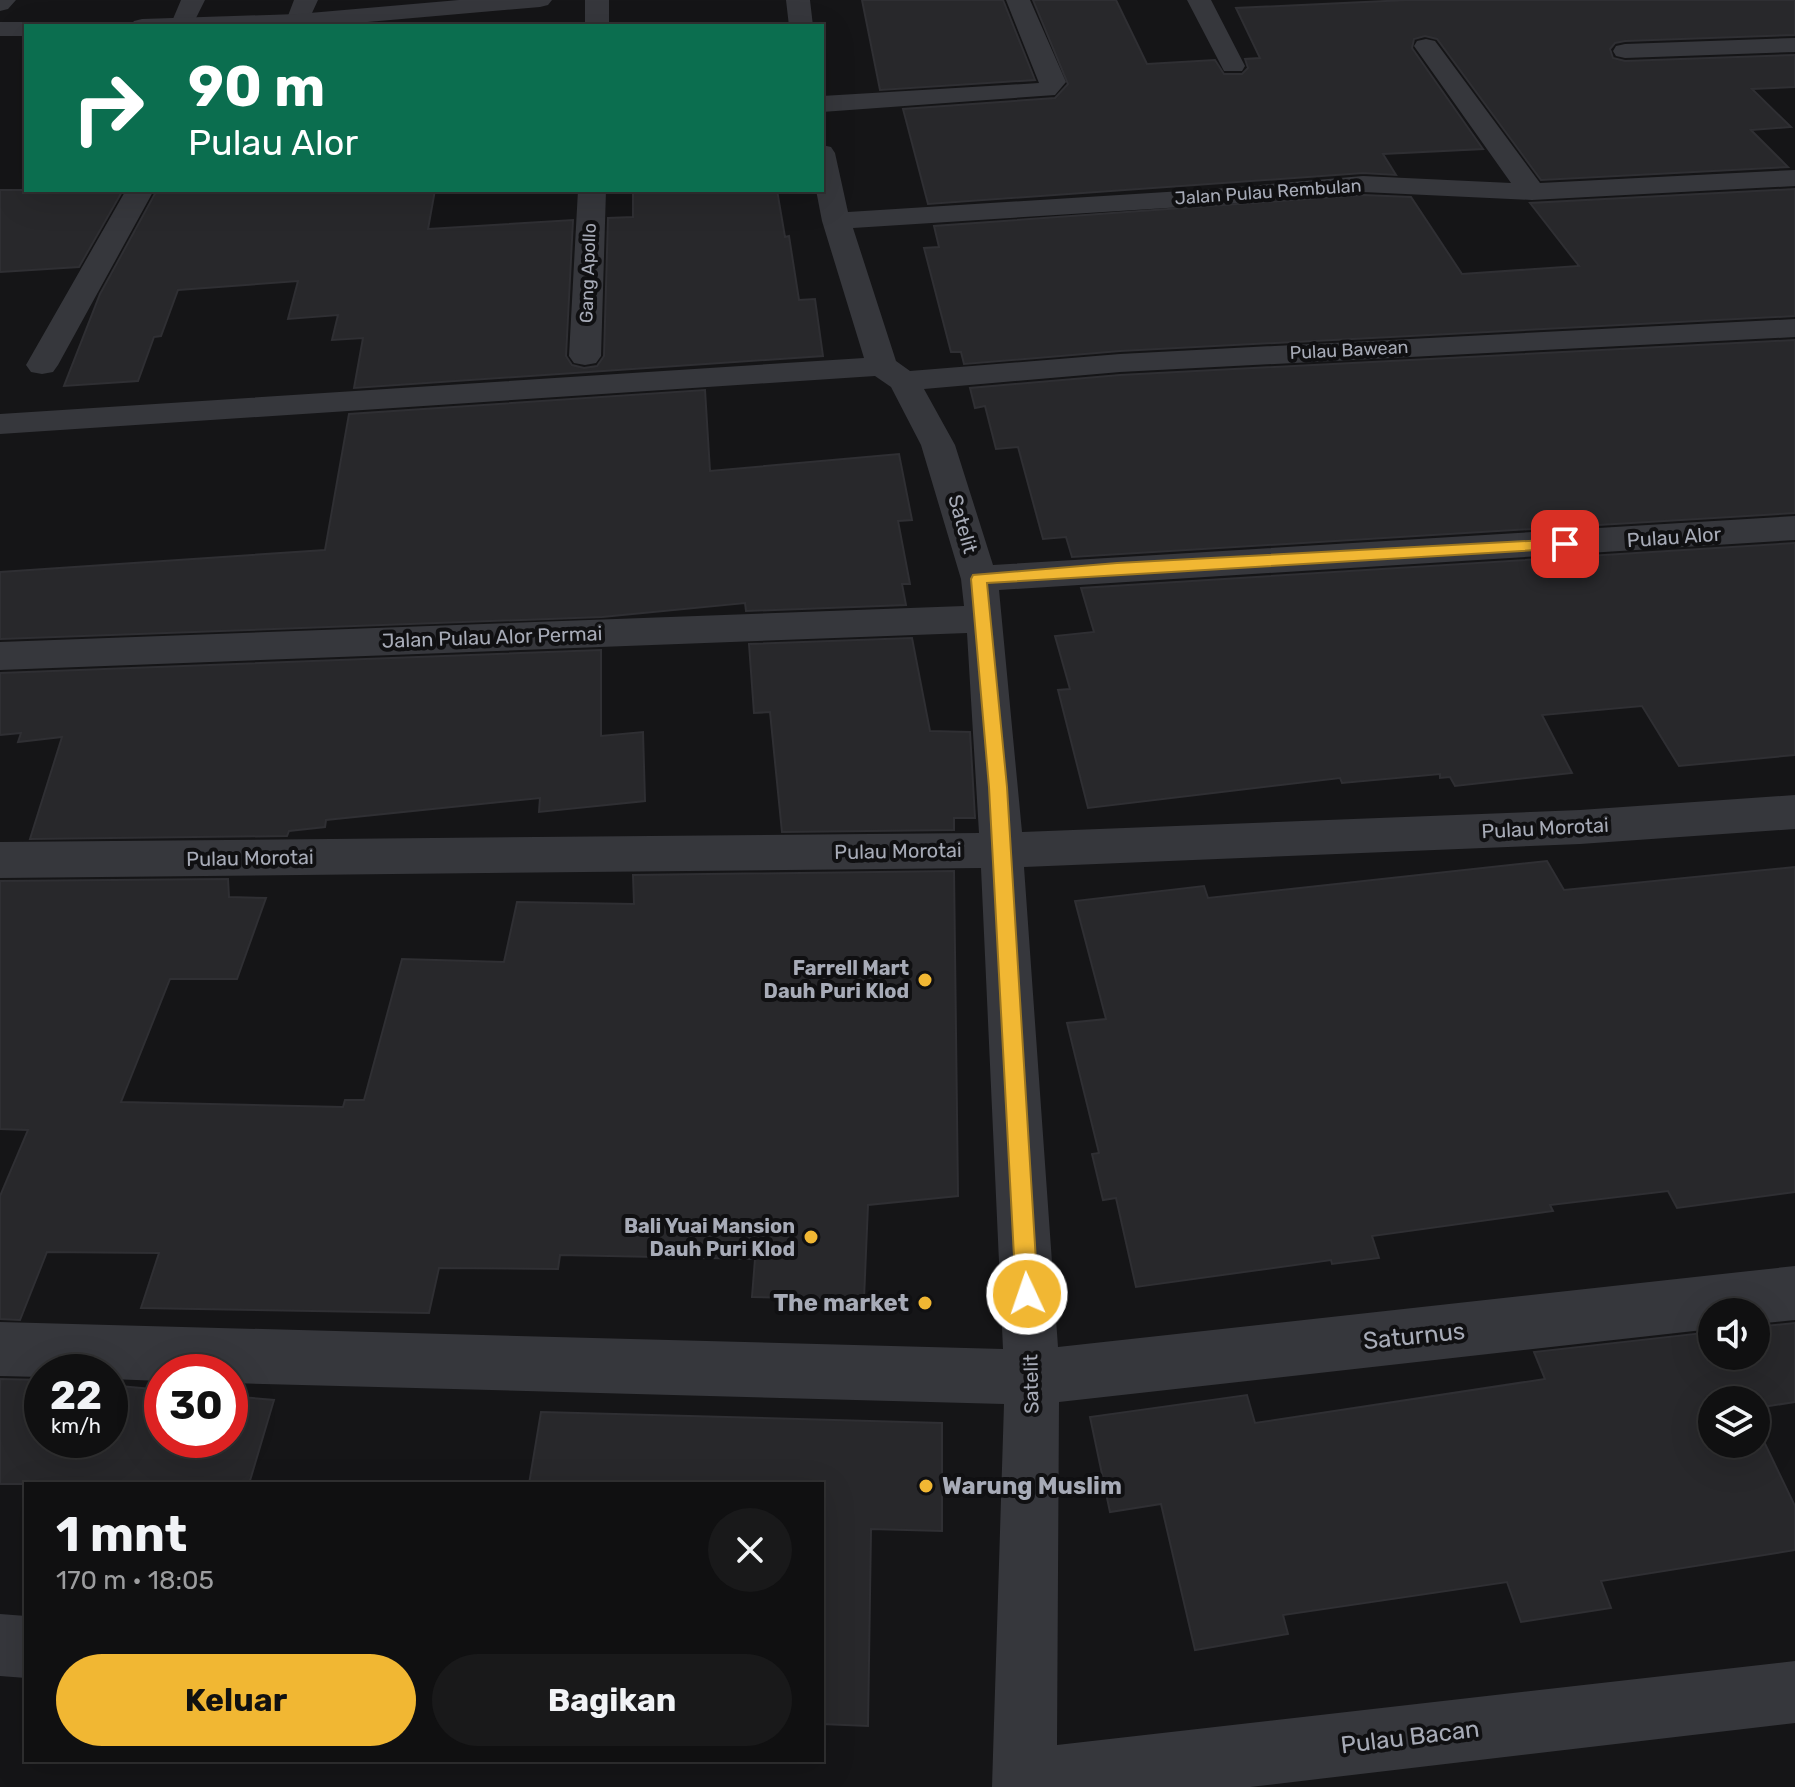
<!DOCTYPE html>
<html lang="id">
<head>
<meta charset="utf-8">
<style>
  :root { --surface:#101011; --page:#19191a; --text:#f1f3f6; --muted:#9c9d9f; --line:#303031; --accent:#f1b733 }
  body { margin:0; font-family:Rubik,sans-serif; background:var(--page); color:var(--text); height:100vh; display:flex; flex-direction:column; font-size:30px; white-space:nowrap }
  * { box-sizing:border-box; margin:0 }
  p { font-size:26px; color:var(--muted) }
  .icon { flex:none; width:44px; height:44px; fill:none; stroke:currentColor; stroke-width:2; stroke-linecap:round; stroke-linejoin:round }
  .map { position:relative; flex:1; overflow:hidden }
  .drawer { position:absolute; left:24px; top:1482px; width:800px; height:280px; display:flex; flex-direction:column; background:var(--surface); border-radius:0px; box-shadow:0 8px 32px #0002,0 0 0 2px var(--line) }
  .drawer>* { flex:none }
  .hud { position:absolute; left:24px; top:24px; width:800px; height:168px; border-radius:0px; box-shadow:0 8px 32px #0002,0 0 0 2px var(--line); background:#0b6e4f; color:#fff; overflow:hidden }
  .tools { position:absolute; left:1698px; top:1298px; display:grid; gap:16px }
  .tools a { display:grid; place-items:center; width:72px; height:72px; border-radius:50%; background:var(--surface); box-shadow:0 8px 32px #0002,0 0 0 2px var(--line); font-size:40px }
  .speed { position:absolute; left:24px; top:1354px; display:flex; gap:16px; font-size:40px; font-weight:700; text-align:center }
  .speed>* { display:grid; place-content:center; width:104px; height:104px; border-radius:50%; background:var(--surface); box-shadow:0 8px 32px #0002,0 0 0 2px var(--line); line-height:1 }
  .speed small { font-size:20px; font-weight:400 }
  .speed .limit { border:12px solid #d22; background:#fff; color:#111 }
  .pin { position:absolute; display:grid; place-items:center; width:68px; height:68px; color:#fff; margin:-34px; border-radius:16px; box-shadow:0 4px 12px #0006 }
  .me { position:absolute; width:88px; margin:-44px; rotate:357deg; stroke-linejoin:round; filter:drop-shadow(0 0 6px #0008) }
  .turn { display:flex; align-items:center; gap:28px; height:168px; padding:0 32px; font-size:36px }
  .turn .icon { width:104px; height:104px; stroke-width:2.5 }
  .turn b { display:block; font-size:56px; line-height:68px }
  .round { display:grid; place-items:center; flex:none; width:84px; height:84px; border-radius:42px; background:var(--page) }
  .summary { display:flex; align-items:center; justify-content:space-between; height:136px; padding:0 32px }
  h1 { font-size:48px; font-weight:700; line-height:60px }
  .primary-button { display:flex; gap:16px; margin-top:auto; padding:16px 32px }
  .primary-button a { flex:1; height:92px; border-radius:48px; background:var(--accent); color:#111; font-size:32px; font-weight:700; line-height:92px; text-align:center }
  .primary-button a+a { background:var(--page); color:var(--text) }
  .map>svg:first-child { display:block }
  .building { fill:#28282b; stroke:#2f2f33; stroke-width:2 }
  .lines { fill:none; stroke-linecap:round; stroke-linejoin:round }
  .minor { fill:#36373c; fill-rule:evenodd }
  .tertiary { fill:#36373c; fill-rule:evenodd }
  .route { fill:#f1b733; stroke:#9d7721; stroke-width:2 }
  .poi-dot { fill:#f1b733; stroke:#101012; stroke-width:3 }
  .labels { text-anchor:middle; stroke-width:8; stroke-linejoin:round; paint-order:stroke }
  .far-street-label { font-size:18px; fill:#a7abb7; stroke:#101012 }
  .street-label { font-size:20px; fill:#a7abb7; stroke:#101012 }
  .poi-label { font-size:20px; font-weight:bold; fill:#a7abb7; stroke:#101012; text-anchor:end }
  .near-poi-label { font-size:24px; font-weight:bold; fill:#a7abb7; stroke:#101012; text-anchor:end }
  .near-street-label { font-size:24px; fill:#a7abb7; stroke:#101012 }
</style>
</head>
<body>
<div class="map">
<svg width="1795" height="1787" viewBox="0 0 1795 1787">
  <rect width="100%" height="100%" fill="#151517"/>
  <path class="building" d="M862,0H1003L1035,80L880,90Z
    M1033,0H1116L1147,64L1215,60L1224,74H1242L1248,68L1245,59L1260,58L1236,8L1407,0H1795V35L1625,41L1615,43L1610,49L1613,58L1625,61L1795,55V87L1752,89L1791,127L1751,130L1788,167L1541,180L1437,39L1425,36L1414,39L1412,48L1483,149L1383,154L1396,175L1363,173L928,204L903,109L1055,98L1068,84Z
    M1795,189V316L1120,351L964,364L961,352H951L924,248L939,247L934,226L1363,195L1411,197L1462,274L1579,266L1530,203Z
    M0,190H123L79,267L0,272Z
    M157,190H435L428,229L573,220L566,356L572,365L584,368L597,366L604,356L608,218L633,217V190H777L785,237L789,236L799,300L815,299L823,356L354,388L363,338L332,340L338,315L288,319L298,281L178,290L161,336L154,337L138,381L64,386L100,294Z
    M1795,340V513L1072,557L1066,537L1043,539L1018,447L996,449L985,406L975,408L970,388L1120,375Z
    M705,390L710,471L899,454L912,520L898,521L910,584H902L906,605L746,611L745,603L602,617L0,639V572L325,550L349,414Z
    M1795,543V755L1679,766L1642,706L1542,715L1572,773L1455,786L1450,777L1440,778V774L1342,783L1340,778L1088,808L1058,690L1070,689L1055,636L1094,632L1081,588Z
    M912,638L930,731L970,732L975,818H954V830L782,832L770,712L754,713L749,644Z
    M601,650V736L643,732L645,801L539,812L540,798L326,820L325,827L289,831L287,836L30,839L62,737L18,742L21,733L0,735V673Z
    M1547,861L1564,890L1795,867V1192L1677,1208L1668,1191L1550,1205L1553,1211L1372,1236L1379,1258L1332,1264L1331,1260L1136,1287L1116,1198L1103,1200L1092,1154L1099,1153L1067,1023L1106,1019L1075,901L1204,886L1208,898Z
    M954,871L958,1196L868,1205L864,1299L752,1297L755,1259L560,1255L558,1269L439,1268L429,1313L141,1308L159,1253L47,1252L20,1320L0,1319V1196L28,1130L0,1129V881L228,879L229,897L266,898L237,979H170L121,1102L343,1107L345,1100H364L402,959L504,962L517,902L634,904L633,875Z
    M1795,1323V1402L1756,1408V1400H1712V1444H1756V1425L1795,1506V1550L1601,1581L1611,1608L1521,1622L1507,1582L1283,1615L1288,1634L1195,1650L1161,1504L1110,1512L1090,1417L1247,1395L1255,1423L1545,1379L1534,1352L1712,1332V1356H1756V1327Z
    M0,1379L42,1380V1440H110V1385L162,1390V1440H230V1396L274,1400L249,1484H0Z
    M541,1412L942,1423V1531L871,1529L868,1726L822,1724V1484H529Z"/>
  <g class="lines">
    <path class="minor" d="M0,0H16L8,9L0,11Z
      M181,0H205L192,26H170Z
      M294,0H318L306,26H290L286,21Z
      M585,0H609V26H585Z
      M786,0H810L813,26H789Z
      M1006,0H1030L1066,82L1055,95L822,112V96L1039,83Z
      M1187,0H1211L1245,66L1242,71H1224Z
      M1795,38V52L1625,58L1616,56L1613,51L1616,46L1625,44Z
      M1426,39L1435,41L1540,183L1795,170V186L1532,200L1363,192L1214,205L853,228L896,361L910,371L1120,354L1795,319V337L1120,372L924,389L955,445L993,565L1795,516V540L999,590L1022,832L1580,810L1795,795V829L1580,844L1024,867L1058,1347L1795,1266V1320L1756,1324V1312H1712V1329L1059,1402L1057,1745L1795,1661V1723L1250,1787H992L1004,1404L230,1383V1372H162V1381L110,1379V1372H42V1377L0,1376V1322L1003,1349L981,868L0,878V842L979,833L967,633L0,670V642L964,606L961,579L921,445L891,387L875,376L0,434V414L864,358L822,221L816,190H822V145L831,147L835,153L848,212L1214,189L1363,176L1511,183L1414,46L1417,41Z
      M126,190H154L58,365L53,372L42,374L31,372L26,365Z
      M578,190H606L601,356L596,363L585,365L574,363L569,356Z
      M0,1614L26,1616V1678L0,1676Z"/>
    <path class="tertiary" d="M459,0H552L548,5L540,7L322,26H130L134,21L142,19L298,14Z
      M0,22H26L36,26H26V36H0Z"/>
  </g>
  <path class="route" d="M1565,539L1570,541V548L987,583L1007,787L1038,1294L1035,1302L1027,1305L1019,1302L1016,1294L989,787L971,579L973,575L1117,563Z"/>
  <g class="poi-dot">
    <circle cx="925" cy="980" r="8"/>
    <circle cx="811" cy="1237" r="8"/>
    <circle cx="925" cy="1303" r="8"/>
    <circle cx="926" cy="1486" r="8"/>
  </g>
  <g class="labels">
    <g class="far-street-label">
      <text transform="translate(1268 192) rotate(-4)" y="6">Jalan Pulau Rembulan</text>
      <text transform="translate(588 273) rotate(-88)" y="6">Gang Apollo</text>
      <text transform="translate(1349 350) rotate(-3)" y="6">Pulau Bawean</text>
    </g>
    <g class="street-label">
      <text transform="translate(963 524) rotate(74)" y="7">Satelit</text>
      <text transform="translate(1674 537) rotate(-4)" y="7">Pulau Alor</text>
      <text transform="translate(492 637) rotate(-2)" y="7">Jalan Pulau Alor Permai</text>
      <text transform="translate(1545 828) rotate(-3)" y="7">Pulau Morotai</text>
      <text transform="translate(898 851) rotate(-1)" y="7">Pulau Morotai</text>
      <text transform="translate(250 858) rotate(-1)" y="7">Pulau Morotai</text>
      <text transform="translate(1031 1384) rotate(-91)" y="7">Satelit</text>
    </g>
    <g class="poi-label">
      <text x="909" y="975">Farrell Mart<tspan x="909" dy="23">Dauh Puri Klod</tspan></text>
      <text x="795" y="1233">Bali Yuai Mansion<tspan x="795" dy="23">Dauh Puri Klod</tspan></text>
    </g>
    <g class="near-poi-label">
      <text x="909" y="1311">The market</text>
      <text x="942" y="1494" text-anchor="start">Warung Muslim</text>
    </g>
    <g class="near-street-label">
      <text transform="translate(1414 1336) rotate(-6)" y="8">Saturnus</text>
      <text transform="translate(1410 1737) rotate(-7)" y="8">Pulau Bacan</text>
    </g>
  </g>
</svg>
<div class="tools">
<a><svg class="icon" aria-label="sound" viewBox="0 0 24 24"><path d="M4 9h4l5-4v14l-5-4H4zM17 9q2 3 0 6"/></svg></a>
<a><svg class="icon" aria-label="layers" viewBox="0 0 24 24"><path d="M12 4l9 5-9 5-9-5zM3 14l9 5 9-5"/></svg></a>
</div>
<div class="speed"><div>22<small>km/h</small></div><div class="limit">30</div></div>
<div class="pin" style="left:1565px;top:544px;background:#d93025"><svg class="icon" aria-label="arrive" viewBox="0 0 24 24"><path d="M6 21V4h12l-3 4 3 4H6"/></svg></div>
<svg class="me" style="left:1027px;top:1294px" viewBox="-20 -20 40 40"><circle r="17" fill="#f1b733" stroke="#fff" stroke-width="3"/><path d="M0-11L8 9 0 5-8 9z" fill="#fff"/></svg>
<div class="hud">
<div class="turn"><svg class="icon" aria-label="right" viewBox="0 0 24 24"><path d="M7 20v-9h11M14 6l5 5-5 5"/></svg><div><b>90 m</b>Pulau Alor</div></div>
</div>
<section class="drawer">
<div class="summary"><div><h1>1 mnt</h1><p>170 m · 18:05</p></div><a class="round"><svg class="icon" aria-label="close" viewBox="0 0 24 24"><path d="M6 6l12 12M18 6L6 18"/></svg></a></div>
<div class="primary-button"><a>Keluar</a><a>Bagikan</a></div>
</section>
</div>
</body>
</html>
